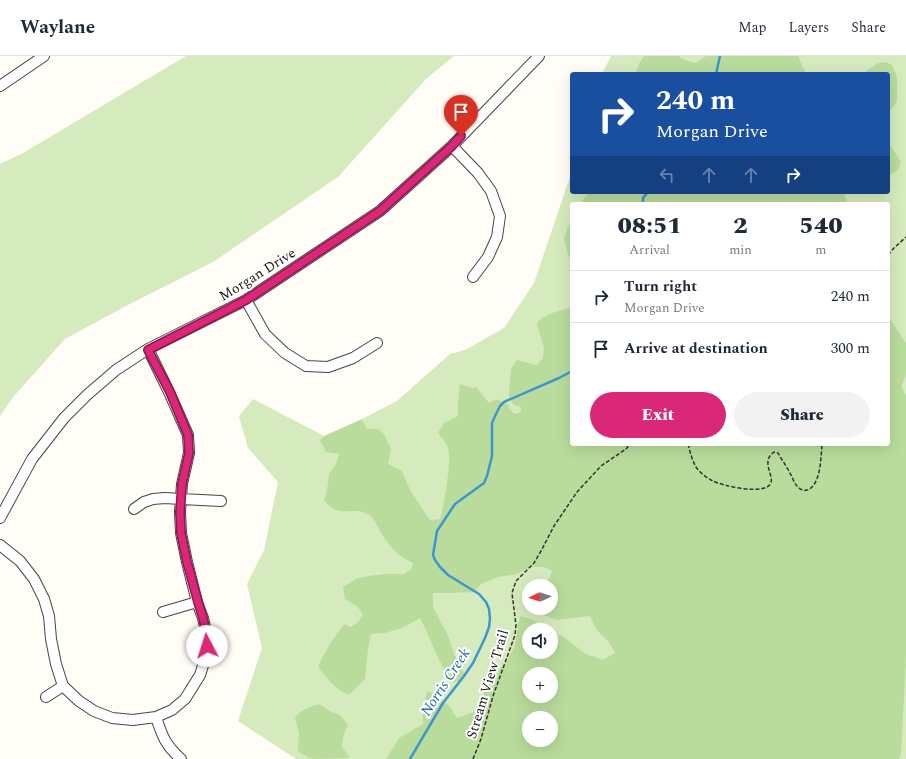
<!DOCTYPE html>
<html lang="en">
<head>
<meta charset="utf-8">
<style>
  :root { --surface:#fff; --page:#f2f2f3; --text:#1f2937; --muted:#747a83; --line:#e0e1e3; --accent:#db2777 }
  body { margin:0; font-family:Spectral,serif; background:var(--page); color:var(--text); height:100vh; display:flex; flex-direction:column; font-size:15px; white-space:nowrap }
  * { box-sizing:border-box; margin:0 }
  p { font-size:13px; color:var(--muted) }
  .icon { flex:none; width:22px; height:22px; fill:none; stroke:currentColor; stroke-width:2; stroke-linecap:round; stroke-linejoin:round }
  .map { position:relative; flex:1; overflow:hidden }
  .sheet { position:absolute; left:570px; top:146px; width:320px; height:244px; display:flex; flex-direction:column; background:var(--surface); border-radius:4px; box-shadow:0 4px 16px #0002 }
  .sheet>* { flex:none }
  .top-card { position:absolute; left:570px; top:16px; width:320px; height:122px; border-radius:4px; box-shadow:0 4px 16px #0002; background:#1a4fa0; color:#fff; overflow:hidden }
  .needle { width:26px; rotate:266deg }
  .buttons { position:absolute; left:522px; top:523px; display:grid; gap:8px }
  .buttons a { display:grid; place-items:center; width:36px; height:36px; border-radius:50%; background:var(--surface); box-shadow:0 4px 16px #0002; font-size:20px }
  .pin { position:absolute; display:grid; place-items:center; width:34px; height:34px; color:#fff; margin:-41px -17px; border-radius:50% 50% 50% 0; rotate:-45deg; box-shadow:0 0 4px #0007 }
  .pin .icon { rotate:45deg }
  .me { position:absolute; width:44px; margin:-22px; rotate:355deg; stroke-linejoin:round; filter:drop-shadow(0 0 3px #0008) }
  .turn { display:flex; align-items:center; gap:14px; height:84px; padding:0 20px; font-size:18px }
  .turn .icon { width:52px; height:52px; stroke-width:2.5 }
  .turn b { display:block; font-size:28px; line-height:34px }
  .lanes { display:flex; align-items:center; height:38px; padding:0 20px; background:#0003; justify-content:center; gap:20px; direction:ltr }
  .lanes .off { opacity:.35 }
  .eta { display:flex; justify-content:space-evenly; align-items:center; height:68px; text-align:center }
  .eta b { font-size:24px; font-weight:800; line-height:28px }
  .cta { display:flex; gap:8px; margin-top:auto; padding:8px 20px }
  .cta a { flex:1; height:46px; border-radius:24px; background:var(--accent); color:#fff; font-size:16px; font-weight:800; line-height:46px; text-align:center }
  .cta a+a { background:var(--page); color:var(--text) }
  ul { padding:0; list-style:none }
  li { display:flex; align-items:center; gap:12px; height:52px; padding:0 20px; border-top:1px solid var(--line) }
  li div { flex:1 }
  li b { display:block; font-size:15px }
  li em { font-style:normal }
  header { display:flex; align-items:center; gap:24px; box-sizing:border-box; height:56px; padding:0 20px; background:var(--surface); border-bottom:1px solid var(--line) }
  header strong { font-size:19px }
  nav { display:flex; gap:22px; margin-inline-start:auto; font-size:14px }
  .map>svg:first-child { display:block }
  .green { fill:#d5ebbd; fill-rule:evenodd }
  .forest { fill:#b9dc9c; fill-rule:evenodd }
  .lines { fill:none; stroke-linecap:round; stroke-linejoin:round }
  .stream { stroke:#3f96cf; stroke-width:2.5 }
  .minor-casing { stroke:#444; stroke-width:12 }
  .path { stroke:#333; stroke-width:1.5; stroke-dasharray:4 2; stroke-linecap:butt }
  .minor { stroke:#fff; stroke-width:10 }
  .route-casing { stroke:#8e194d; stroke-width:10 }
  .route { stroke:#db2777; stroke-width:7 }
  .labels { text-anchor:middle; stroke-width:4; stroke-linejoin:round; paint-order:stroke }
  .street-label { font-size:14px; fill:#111; stroke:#fff }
  .water-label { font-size:15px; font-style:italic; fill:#1768a6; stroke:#fff }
</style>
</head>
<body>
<header>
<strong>Waylane</strong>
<nav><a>Map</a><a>Layers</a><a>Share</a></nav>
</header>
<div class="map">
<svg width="906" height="703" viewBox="0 0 906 703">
  <rect width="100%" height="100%" fill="#fffdf5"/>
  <path class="green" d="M186,0H454L426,23L338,121L213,206L124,251L65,283L13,341L0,360V108L23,97Z
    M611,0H644L639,7L635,18H602Z
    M662,0H906V703H296L238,665L262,592L247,528L264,494L278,426L248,392L239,360L253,343L324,380L320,384L339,397L336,407L329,418L367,373L362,363L397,345L450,298L465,294L504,272L534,227L572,115V136H590L584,142L581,148H572V163L568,171L572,185V388H888V148H588L593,136H888V18H647ZM529,530H551V552H529ZM529,574H551V596H529ZM529,618H551V640H529ZM529,662H551V684H529Z"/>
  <path class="forest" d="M644,0H679L682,3L695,7L706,0H798L805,16L804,18H635L639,7Z
    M886,6L892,9L897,21V45L888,59V18H862L878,7Z
    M888,86L901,106L897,115L888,120Z
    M590,136H843L848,148H581L584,142Z
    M572,163V203L569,201L564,183L568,171Z
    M572,252V388H888V260L906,287V319L901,330L905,338H906V602L901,699L899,703H386L399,682L423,668V652L427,635L440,641L450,651L457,662L477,655L490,621L505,608L515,590L518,568L521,560L532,563L546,574H529V596H551V576L564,581L584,597L603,604L615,597L608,585L597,574L590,560L557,564L541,558L545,552H551V530H548V525L552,515L544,511H530L517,518L498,521L481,528L474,536L451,537H433V551L449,582L454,598L459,607L464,617L460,625L452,626C438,606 431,583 420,562L402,572L385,577L371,578L368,593L365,623L349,639C335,633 326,622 318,610L331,586L344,568L351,571L357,567L363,559L358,551L345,543L343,531L356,523L368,520L384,518H404L412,512L413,507C398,501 388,488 380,475C377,469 374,463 369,459C353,448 340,465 324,444L327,435L329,418L336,407L339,398L326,396L320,384L324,380L362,363L367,373H379L385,380L391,393L388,408L402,415L411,436L430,464L440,463C444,451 452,403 448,392C446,387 441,381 438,377L444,367L458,360V345L460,328L472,332L476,331L489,347L496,343L509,349V352L515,358L521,356V351L514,349L509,342V334L511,313L517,304L537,309L543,302L544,292L537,268C541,259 563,253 572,252ZM529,618H551V640H529ZM529,662H551V684H529Z
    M319,648L330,655L340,659L348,669L344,677L342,691L350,702L315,703L310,702L299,696L298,691L299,677L295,662C301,653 310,651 319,648Z"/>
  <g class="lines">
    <path class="stream" d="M716,18L720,0
      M643,148V142L648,136
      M410,703L443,647L464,620L473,607L485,582L489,571L490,563L489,553L486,546L479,538L448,519L440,511L435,504L433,499L437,475L455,448L484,427L487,420L492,400V367L496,358L500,350L504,346L559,322L572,315"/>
    <defs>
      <path id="minor" d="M0,30L44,0
        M452,90L478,117L491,135L500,160L497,181L488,201L473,221
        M246,244L265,278L285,297L306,310L328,311L353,302L377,287
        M134,453L144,446L153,443L165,442L181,443L221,445
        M0,462L32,403L64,362L87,339L116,314L148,293L246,244L380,155L452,90L539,0
        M0,489L20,505L34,523L44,543L49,560L51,583L56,608L63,630L79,645L94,655L112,662L133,664L156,661L172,654L185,643L200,619L206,600L207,580L203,562L197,546L187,506L181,477L180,456L182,428L189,397L188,379L169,336L148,293
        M163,556L197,546
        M46,641L63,630
        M156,661C162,680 166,690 181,703"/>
    </defs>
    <use href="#minor" class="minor-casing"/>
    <path class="path" d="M888,199L893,193L906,181
      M688,388C690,396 692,404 696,411C700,417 707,422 713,425C724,430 755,437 767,431C780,424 758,407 774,396L778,397C782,404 787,411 791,419C793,423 795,429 799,432C801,434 804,435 807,434C821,430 821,400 822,388
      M473,703L481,683L493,640L515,579L516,569L512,537L516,525L534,507L541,495L554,470L577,436L601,410L626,393L630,388"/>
    <use href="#minor" class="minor"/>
  </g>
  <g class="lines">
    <defs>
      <path id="route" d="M207,590V580L203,562L198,546L187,506L181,477L180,456L181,443L182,428L189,397L188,379L170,336L148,294L246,244L380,155L452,90L461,80"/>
    </defs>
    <use href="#route" class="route-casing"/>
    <use href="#route" class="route"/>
  </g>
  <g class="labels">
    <g class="street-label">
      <text transform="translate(257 218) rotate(-32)" y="5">Morgan Drive</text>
      <text transform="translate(487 628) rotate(-73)" y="5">Stream View Trail</text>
    </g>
    <g class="water-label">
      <text transform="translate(445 626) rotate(-57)" y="5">Norris Creek</text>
    </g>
  </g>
</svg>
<div class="buttons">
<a><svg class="needle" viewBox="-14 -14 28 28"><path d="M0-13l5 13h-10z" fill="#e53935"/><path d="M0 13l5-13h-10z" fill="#747a83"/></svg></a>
<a><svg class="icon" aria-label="sound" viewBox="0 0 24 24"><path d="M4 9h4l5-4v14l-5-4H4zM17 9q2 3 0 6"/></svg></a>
<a>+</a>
<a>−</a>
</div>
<div class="pin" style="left:461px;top:80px;background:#d93025"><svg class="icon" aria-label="arrive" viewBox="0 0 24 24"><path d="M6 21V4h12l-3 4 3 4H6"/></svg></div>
<svg class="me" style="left:207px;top:590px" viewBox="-20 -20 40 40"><circle r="19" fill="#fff"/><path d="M0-13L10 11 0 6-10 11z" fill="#db2777"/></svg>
<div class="top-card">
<div class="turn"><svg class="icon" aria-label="right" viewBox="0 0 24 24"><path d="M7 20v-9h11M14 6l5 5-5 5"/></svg><div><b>240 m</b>Morgan Drive</div></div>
<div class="lanes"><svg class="icon off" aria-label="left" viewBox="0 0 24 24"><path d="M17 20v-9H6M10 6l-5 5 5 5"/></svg><svg class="icon off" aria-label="ahead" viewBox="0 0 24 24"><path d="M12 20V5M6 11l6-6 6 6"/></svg><svg class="icon off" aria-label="ahead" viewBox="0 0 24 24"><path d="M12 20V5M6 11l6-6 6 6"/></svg><svg class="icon" aria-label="right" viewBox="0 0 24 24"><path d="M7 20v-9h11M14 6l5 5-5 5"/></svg></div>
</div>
<section class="sheet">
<div class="eta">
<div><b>08:51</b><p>Arrival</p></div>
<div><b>2</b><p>min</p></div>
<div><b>540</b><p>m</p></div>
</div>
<ul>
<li><svg class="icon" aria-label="right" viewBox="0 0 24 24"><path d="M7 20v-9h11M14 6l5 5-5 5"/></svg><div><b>Turn right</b><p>Morgan Drive</p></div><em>240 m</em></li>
<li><svg class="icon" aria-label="arrive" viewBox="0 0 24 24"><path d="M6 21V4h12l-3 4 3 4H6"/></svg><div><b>Arrive at destination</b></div><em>300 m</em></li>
</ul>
<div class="cta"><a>Exit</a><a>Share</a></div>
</section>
</div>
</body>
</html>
